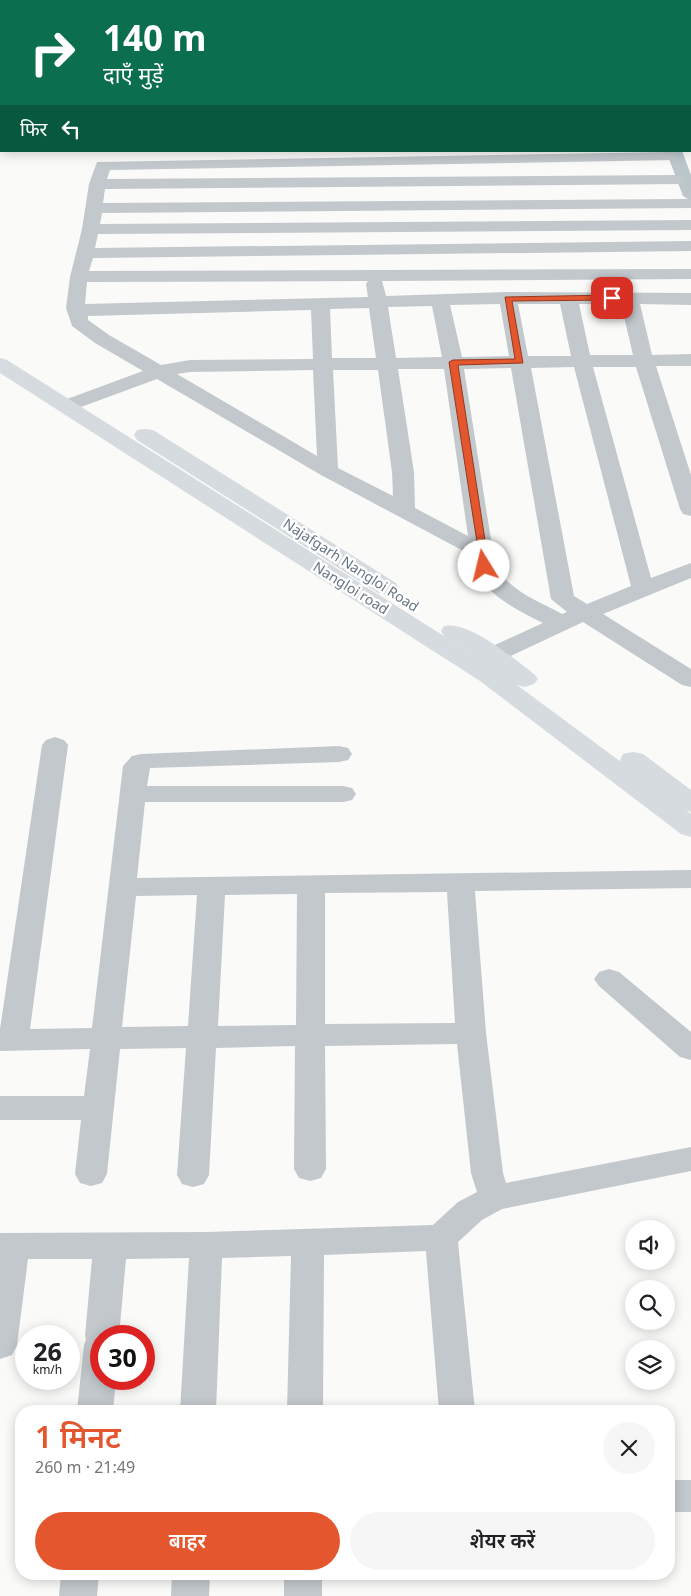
<!DOCTYPE html>
<html lang="hi">
<head>
<meta charset="utf-8">
<style>
  :root { --surface:#fff; --page:#f6f6f6; --text:#202124; --muted:#757577; --accent:#e4572e }
  body { margin:0; font-family:"Noto Sans","Noto Sans Devanagari",sans-serif; background:var(--page); color:var(--text); height:100vh; display:flex; flex-direction:column; font-size:19px; white-space:nowrap }
  * { box-sizing:border-box; margin:0 }
  p { font-size:16px; color:var(--muted) }
  .icon { flex:none; width:28px; height:28px; fill:none; stroke:currentColor; stroke-width:2; stroke-linecap:round; stroke-linejoin:round }
  .map { position:relative; flex:1; overflow:hidden }
  .drawer { position:absolute; left:15px; top:1405px; width:660px; height:175px; display:flex; flex-direction:column; background:var(--surface); border-radius:20px; box-shadow:0 2px 12px #0003 }
  .drawer>* { flex:none }
  .banner { position:absolute; left:0px; top:0px; width:691px; height:152px; box-shadow:0 2px 12px #0003; background:#0b6e4f; color:#fff; overflow:hidden }
  .buttons { position:absolute; left:625px; top:1220px; display:grid; gap:10px }
  .buttons a { display:grid; place-items:center; width:50px; height:50px; border-radius:50%; background:var(--surface); box-shadow:0 2px 12px #0003; font-size:25px }
  .speed { position:absolute; left:15px; top:1325px; display:flex; gap:10px; font-size:25px; font-weight:700; text-align:center }
  .speed>* { display:grid; place-content:center; width:65px; height:65px; border-radius:50%; background:var(--surface); box-shadow:0 2px 12px #0003; line-height:1 }
  .speed small { font-size:12px; font-weight:400 }
  .speed .limit { border:8px solid #d22; background:#fff; color:#111 }
  .pin { position:absolute; display:grid; place-items:center; width:42px; height:42px; color:#fff; margin:-21px; border-radius:10px; box-shadow:0 2px 8px #0006 }
  .me { position:absolute; width:55px; margin:-28px; rotate:351deg; stroke-linejoin:round; filter:drop-shadow(0 0 4px #0008) }
  .turn { display:flex; align-items:center; gap:18px; height:105px; padding:0 20px; font-size:22px }
  .turn .icon { width:65px; height:65px; stroke-width:2.5 }
  .turn b { display:block; font-size:35px; line-height:42px }
  .then { display:flex; align-items:center; height:48px; padding:0 20px; background:#0003; gap:10px; font-size:19px }
  .round { display:grid; place-items:center; flex:none; width:52px; height:52px; border-radius:26px; background:var(--page) }
  .head { display:flex; align-items:center; justify-content:space-between; height:85px; padding:0 20px }
  h1 { font-size:30px; font-weight:600; line-height:38px; color:var(--accent) }
  .button { display:flex; gap:10px; margin-top:auto; padding:10px 20px }
  .button a { flex:1; height:58px; border-radius:30px; background:var(--accent); color:#fff; font-size:20px; font-weight:600; line-height:58px; text-align:center }
  .button a+a { background:var(--page); color:var(--text) }
  .map>svg:first-child { display:block }
  .lines { fill:none; stroke-linecap:round; stroke-linejoin:round }
  .canal { fill:#bbc7cb; fill-rule:evenodd }
  .minor { fill:#c3c8cc; fill-rule:evenodd }
  .major { fill:#d6dbdf; fill-rule:evenodd }
  .route { fill:#e4572e; stroke:#94391e }
  .labels { text-anchor:middle; stroke-width:5; stroke-linejoin:round; paint-order:stroke }
  .street-label { font-size:14px; fill:#657683; stroke:#fff }
</style>
</head>
<body>
<div class="map">
<svg width="691" height="1596" viewBox="0 0 691 1596">
  <rect width="100%" height="100%" fill="#fafaf8"/>
  <g class="lines">
    <path class="canal" d="M666,151H682L691,175V201L683,196Z"/>
    <path class="minor" d="M37,0H51V1H37Z
      M284,0H298V1H284Z
      M372,0H386V1H372Z
      M435,0H450L451,1H436Z
      M630,0H644L645,1H631Z
      M0,29H1V37H0Z
      M690,29H691V37H690Z
      M0,62H1V70H0Z
      M690,78H691V88H690Z
      M0,91H1V101H0Z
      M690,97H691V107H690Z
      M690,125H691V137H690Z
      M668,152L676,157L674,160L110,170L107,179L677,175L683,176L685,180L683,184L105,189L103,203L687,199L691,200V208L102,213L100,224L691,220V230L98,234L95,248L691,241V251L93,258L89,271L691,269V279L382,281L386,296L508,292L691,293V305L640,304L652,355L691,354V366H656L691,475V516L683,514L680,509L636,367H593L651,578L691,563V578L603,614L691,669V687L682,685L583,622L502,660L493,662L484,660L481,655L484,650L543,623C514,608 476,591 471,555L321,475L157,379L73,410L66,412L59,410L56,406L59,402L143,371L95,343L72,326L66,308L70,277L82,229L89,184L97,162ZM368,281L366,284L368,297L85,304L87,282ZM500,304L509,356L462,357L450,305ZM518,304H560L571,356H528ZM579,304H621L633,355H590ZM432,306L442,357L396,358L388,307ZM369,308L376,358H332L330,309ZM311,310L313,359L190,360L161,365L109,335L88,320V316ZM574,367L631,586L587,604L574,596L531,368ZM511,368L551,599L567,612L562,614C538,601 509,591 495,565L464,369ZM398,369H444L468,536L415,508L414,472ZM313,370L317,456L177,374L190,372ZM333,370H378L392,472L393,496L338,468Z
      M55,737L64,740L68,745L30,1029L92,1028L123,766L132,756L141,754L339,746L348,748L352,754L348,760L339,762L150,768L147,786H343L352,788L356,794L352,800L343,802H145L137,878L691,870V888L475,891L486,1033L503,1173L506,1183L691,1147V1171L502,1209L482,1220L458,1242L475,1411H439L426,1251L324,1255L323,1411H287L291,1256L222,1258L216,1411H180L189,1258L126,1259L119,1336H101V1379H116L113,1411H77L84,1345L86,1339L85,1336L92,1259H28L17,1345L12,1355L0,1359V1233L206,1232L433,1225L458,1202L477,1192L471,1173L457,1044L325,1046L326,1169L321,1178L310,1181L299,1178L294,1169L295,1046L216,1048L209,1175L204,1184L193,1187L182,1184L177,1175L186,1048L120,1049L107,1174L102,1183L91,1186L80,1183L75,1174L81,1120H0V1096H84L90,1049L0,1051V1029L42,745L46,740ZM447,892L455,1023L325,1024V893ZM297,894L296,1025L218,1026L225,895ZM197,895L188,1026L122,1027L136,896Z
      M609,969L619,972L691,1032V1060L680,1057L599,986L594,979L599,972Z
      M669,1480H691V1512H669Z
      M61,1574H99L97,1596H59Z
      M172,1574H210L209,1596H171Z
      M284,1574H322V1596H284Z"/>
    <path class="major" d="M0,358L7,360L496,669L444,636L441,631L444,626C469,620 514,659 534,674L538,679L534,684L525,687L517,685L621,762L620,760L623,754L633,752L643,754L691,790V812L686,810L691,814V837L681,834L480,681L0,373Z
      M145,429L153,430L396,583L399,588L396,593L387,595L378,593L137,440L134,435L137,430Z"/>
  </g>
  <path class="route" d="M612,295L614,296V300L512,301L523,363L458,365L489,566L481,568L449,362L453,360L515,359L505,297Z"/>
  <g class="labels">
    <g class="street-label">
      <text transform="translate(351 565) rotate(33)" y="5">Najafgarh Nangloi Road</text>
      <text transform="translate(351 588) rotate(32)" y="5">Nangloi road</text>
    </g>
  </g>
</svg>
<div class="buttons">
<a><svg class="icon" aria-label="sound" viewBox="0 0 24 24"><path d="M4 9h4l5-4v14l-5-4H4zM17 9q2 3 0 6"/></svg></a>
<a><svg class="icon" aria-label="search" viewBox="0 0 24 24"><circle cx="10" cy="10" r="6"/><path d="M15 15l6 6"/></svg></a>
<a><svg class="icon" aria-label="layers" viewBox="0 0 24 24"><path d="M12 4l9 5-9 5-9-5zM3 14l9 5 9-5"/></svg></a>
</div>
<div class="speed"><div>26<small>km/h</small></div><div class="limit">30</div></div>
<div class="pin" style="left:612px;top:298px;background:#d93025"><svg class="icon" aria-label="arrive" viewBox="0 0 24 24"><path d="M6 21V4h12l-3 4 3 4H6"/></svg></div>
<svg class="me" style="left:484px;top:566px" viewBox="-20 -20 40 40"><circle r="19" fill="#fff"/><path d="M0-13L10 11 0 6-10 11z" fill="#e4572e"/></svg>
<div class="banner">
<div class="turn"><svg class="icon" aria-label="right" viewBox="0 0 24 24"><path d="M7 20v-9h11M14 6l5 5-5 5"/></svg><div><b>140 m</b>दाएँ मुड़ें</div></div>
<div class="then">फिर<svg class="icon" aria-label="left" viewBox="0 0 24 24"><path d="M17 20v-9H6M10 6l-5 5 5 5"/></svg></div>
</div>
<section class="drawer">
<div class="head"><div><h1>1 मिनट</h1><p>260 m · 21:49</p></div><a class="round"><svg class="icon" aria-label="close" viewBox="0 0 24 24"><path d="M6 6l12 12M18 6L6 18"/></svg></a></div>
<div class="button"><a>बाहर</a><a>शेयर करें</a></div>
</section>
</div>
</body>
</html>
